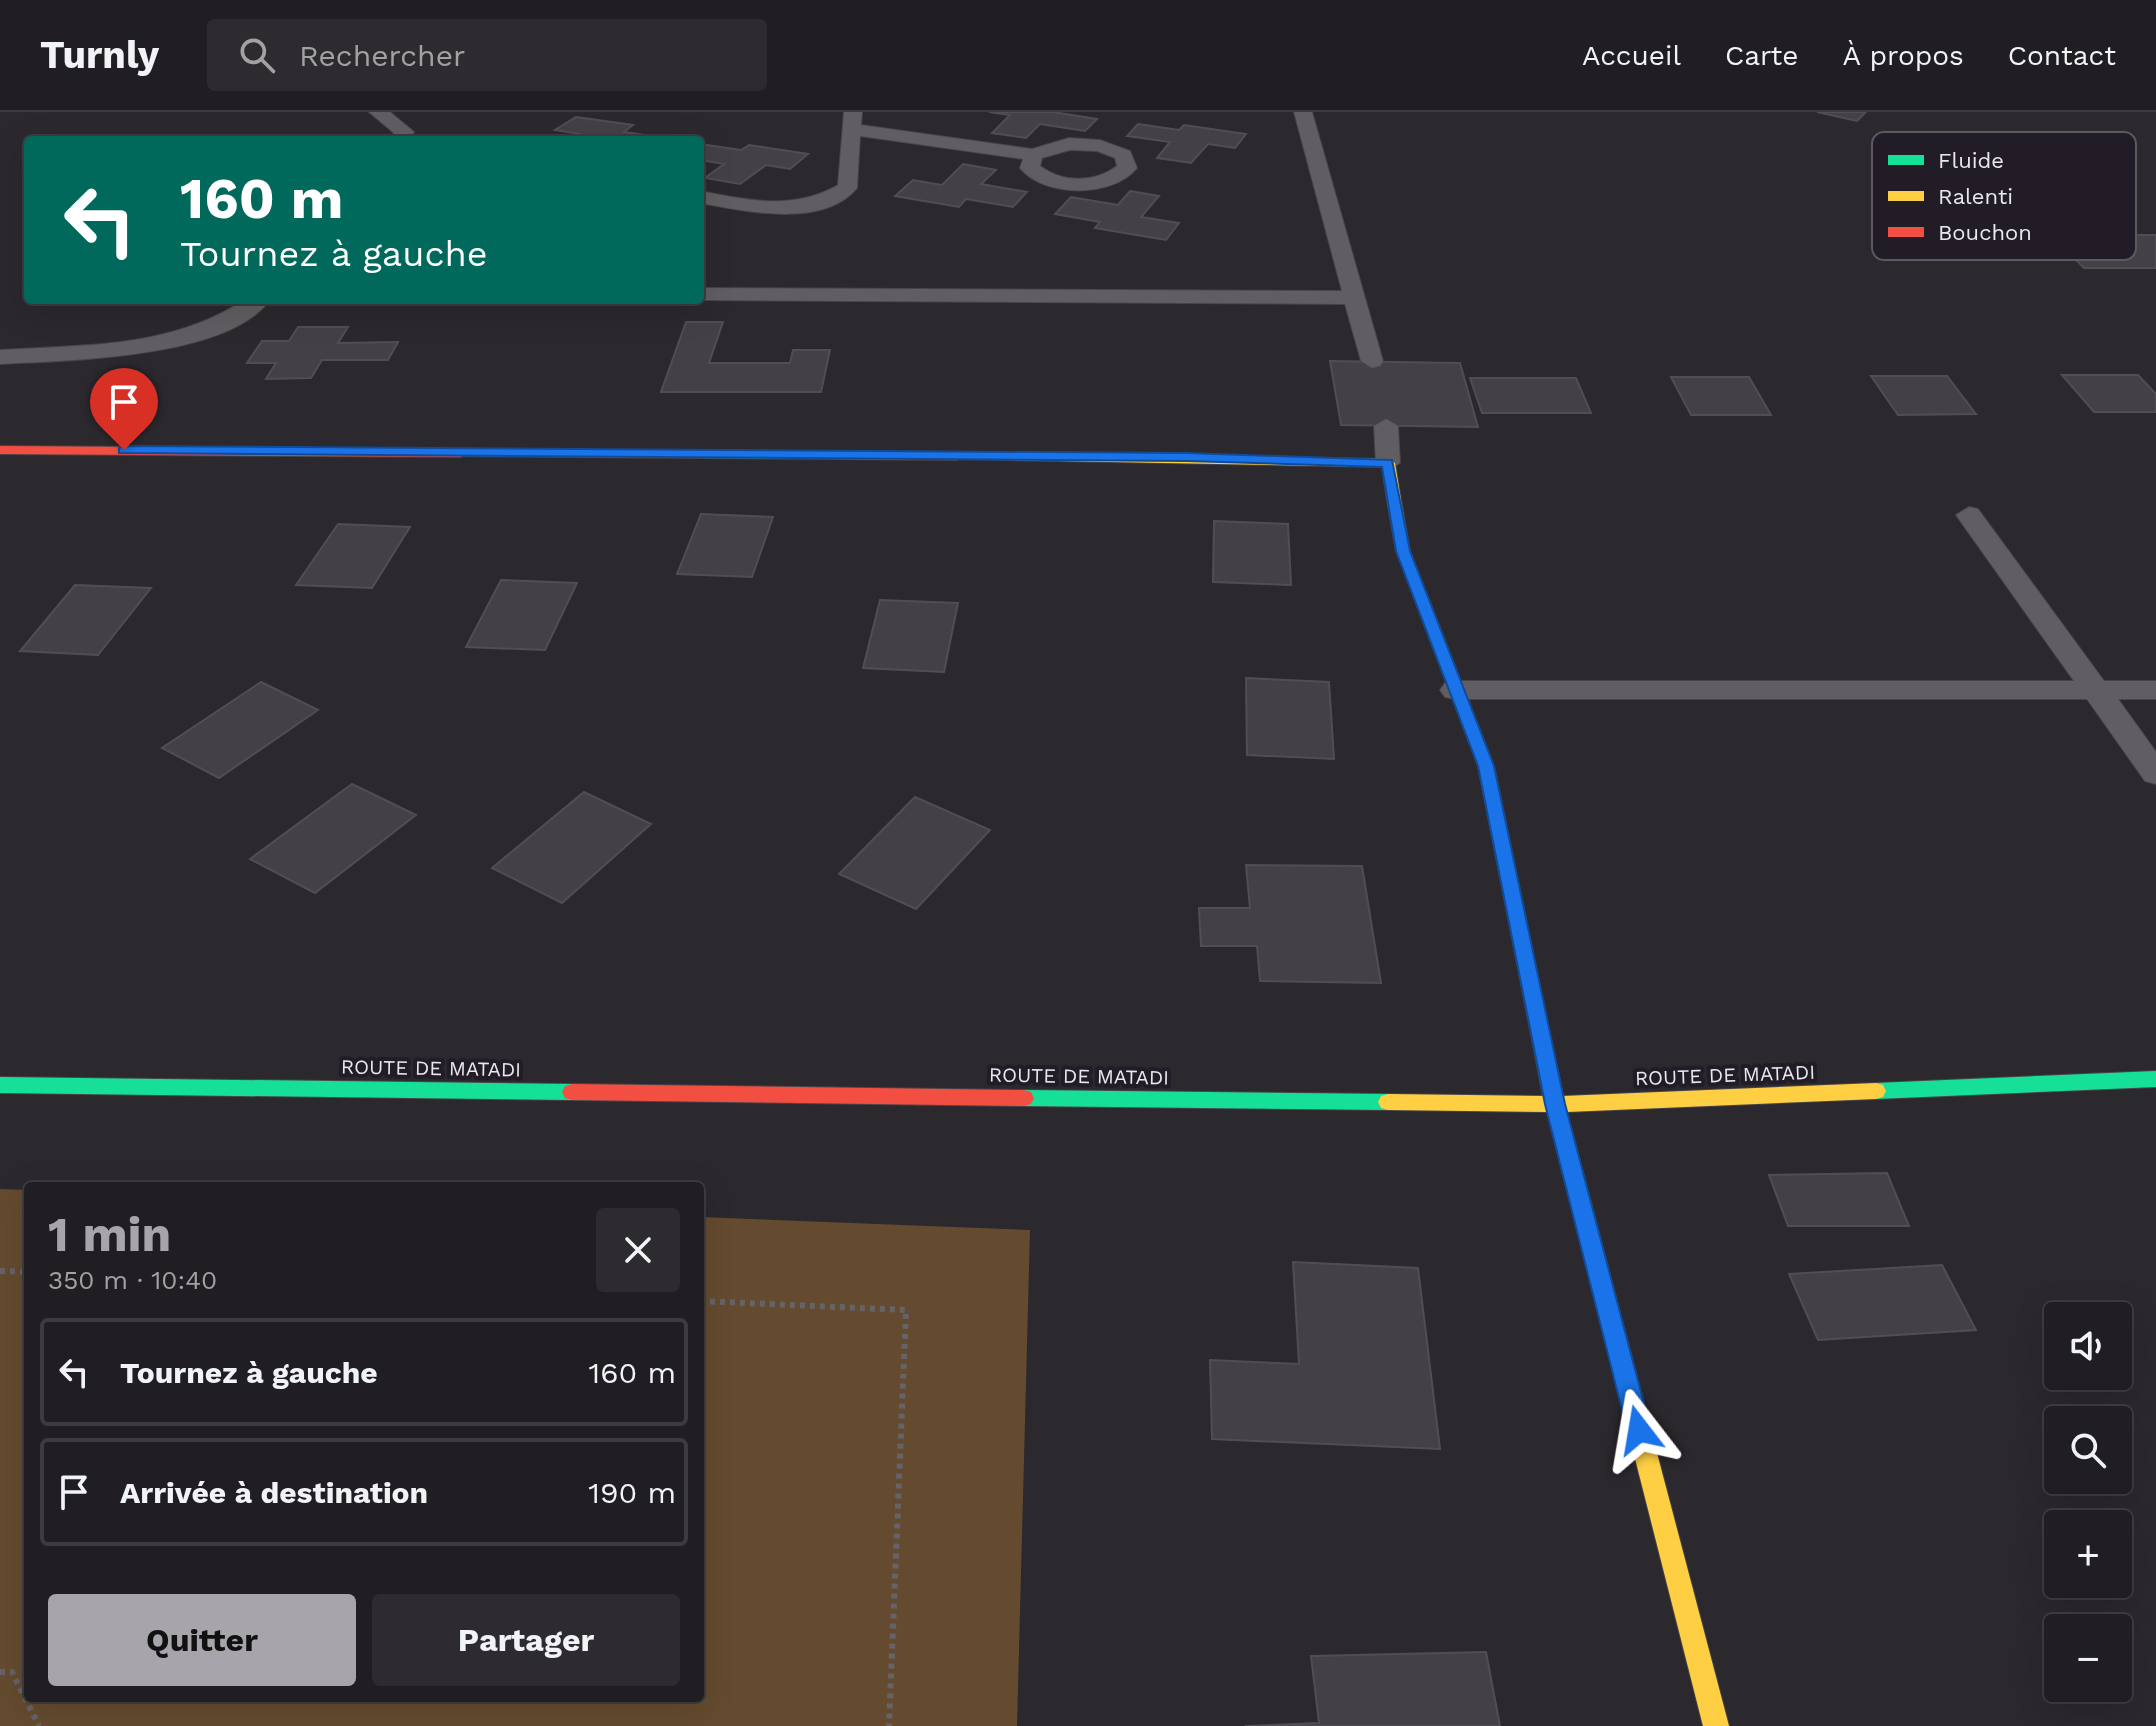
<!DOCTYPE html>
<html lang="fr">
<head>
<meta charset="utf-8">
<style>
  :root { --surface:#201e22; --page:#2d2b2f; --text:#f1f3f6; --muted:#a2a2a5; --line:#3d3c40; --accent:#a7a4ab }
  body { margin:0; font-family:"Work Sans",sans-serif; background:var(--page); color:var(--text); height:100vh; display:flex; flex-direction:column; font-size:30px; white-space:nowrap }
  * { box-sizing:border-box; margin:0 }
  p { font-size:26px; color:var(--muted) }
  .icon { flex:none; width:44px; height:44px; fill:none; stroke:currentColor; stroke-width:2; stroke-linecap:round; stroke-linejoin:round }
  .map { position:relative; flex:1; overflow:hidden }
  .details { position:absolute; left:24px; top:1070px; width:680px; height:520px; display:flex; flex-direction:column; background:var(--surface); border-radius:8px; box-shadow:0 8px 32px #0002,0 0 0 2px var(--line) }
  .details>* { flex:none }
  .guide { position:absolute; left:24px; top:24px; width:680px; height:168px; border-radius:8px; box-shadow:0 8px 32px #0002,0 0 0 2px var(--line); background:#00695c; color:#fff; overflow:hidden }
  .buttons { position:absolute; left:2044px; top:1190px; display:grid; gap:16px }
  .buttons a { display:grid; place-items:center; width:88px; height:88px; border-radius:8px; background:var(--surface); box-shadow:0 8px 32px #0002,0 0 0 2px var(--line); font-size:40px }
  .pin { position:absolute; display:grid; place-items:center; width:68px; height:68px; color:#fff; margin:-82px -34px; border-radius:50% 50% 50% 0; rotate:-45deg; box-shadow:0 0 8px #0007 }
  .pin .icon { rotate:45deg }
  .me { position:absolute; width:88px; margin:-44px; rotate:346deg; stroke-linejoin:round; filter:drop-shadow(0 0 6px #0008) }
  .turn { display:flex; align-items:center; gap:28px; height:168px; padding:0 24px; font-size:36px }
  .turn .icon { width:104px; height:104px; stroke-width:2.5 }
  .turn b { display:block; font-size:56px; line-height:68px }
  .round { display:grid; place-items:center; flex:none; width:84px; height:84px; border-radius:8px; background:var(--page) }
  .headline { display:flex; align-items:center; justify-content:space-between; height:136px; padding:0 24px }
  h1 { font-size:48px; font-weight:700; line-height:60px; color:var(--accent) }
  .primary-button { display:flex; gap:16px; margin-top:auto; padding:16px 24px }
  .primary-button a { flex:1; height:92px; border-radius:8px; background:var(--accent); color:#111; font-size:32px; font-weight:700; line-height:92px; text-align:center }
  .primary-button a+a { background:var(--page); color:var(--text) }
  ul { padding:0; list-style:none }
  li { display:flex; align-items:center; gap:24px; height:108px; margin:0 16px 12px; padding:0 8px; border:4px solid var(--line); border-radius:8px }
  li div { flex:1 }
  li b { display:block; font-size:30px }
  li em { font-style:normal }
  header { display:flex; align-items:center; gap:48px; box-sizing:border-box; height:112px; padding:0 40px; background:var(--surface); border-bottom:2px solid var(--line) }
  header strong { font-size:38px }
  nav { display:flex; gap:44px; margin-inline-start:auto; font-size:28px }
  .search { width:560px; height:72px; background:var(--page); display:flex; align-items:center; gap:20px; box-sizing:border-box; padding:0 28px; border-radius:8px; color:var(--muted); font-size:30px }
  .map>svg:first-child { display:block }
  .forest { fill:#644b2f }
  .building { fill:#434146; stroke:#514e53; stroke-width:2 }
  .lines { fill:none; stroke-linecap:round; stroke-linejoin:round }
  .lane-casing { stroke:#474549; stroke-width:2 }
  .fast-casing { stroke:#474549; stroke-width:2 }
  .slow-casing { stroke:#474549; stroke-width:2 }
  .jam-casing { stroke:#474549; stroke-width:2 }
  .path { stroke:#656367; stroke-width:6; stroke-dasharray:5 5; stroke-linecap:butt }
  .lane { fill:#605e62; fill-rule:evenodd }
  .fast { fill:#16e098; fill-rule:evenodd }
  .slow { fill:#ffcf43; fill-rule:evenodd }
  .jam { fill:#f24e42; fill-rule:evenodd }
  .route { fill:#1a73e8; stroke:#114b97; stroke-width:2 }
  .labels { text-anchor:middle; stroke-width:8; stroke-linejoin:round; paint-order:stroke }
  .street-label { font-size:20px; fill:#eae7ee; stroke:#211c26 }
  .key { fill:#211c26; stroke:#5d5962; stroke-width:2 }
  .key-label { font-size:22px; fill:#eae7ee }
</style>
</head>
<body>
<header>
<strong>Turnly</strong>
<div class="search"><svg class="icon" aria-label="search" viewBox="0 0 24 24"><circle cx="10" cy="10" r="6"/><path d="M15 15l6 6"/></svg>Rechercher</div>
<nav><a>Accueil</a><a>Carte</a><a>À propos</a><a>Contact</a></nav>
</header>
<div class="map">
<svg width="2156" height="1614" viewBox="0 0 2156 1614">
  <rect width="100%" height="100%" fill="#2b282e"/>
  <path class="forest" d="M0,1077L28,1078V1586H700V1105L1030,1118L1017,1614H0Z"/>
  <path class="building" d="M989,0H1053L1097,7L1085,19L1040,12L1026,26L992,21L1010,3Z
    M1817,0H1866L1857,9Z
    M576,5L633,13L624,20L665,26L571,28L580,22L555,18Z
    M1138,12L1179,18L1184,13L1246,22L1235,36L1208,32L1191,51L1157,46L1170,30L1127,24Z
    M700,32L741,38L749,33L808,42L790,57L766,53L740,72L705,66L724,52L700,48Z
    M963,52L996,58L981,72L1027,80L1013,95L966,87L959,95L895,84L913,68L942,73Z
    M1130,79L1159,84L1141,105L1179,111L1166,128L1095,116L1100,110L1055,102L1071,85L1118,93Z
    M2052,123H2156V156H2084Z
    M686,210H723L709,251H790L793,238H830L821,280H661Z
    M298,215H348L338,231L398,230L388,248H322L311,266L266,267L276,251H247L262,229H289Z
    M1330,249L1460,251L1478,315L1341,313Z
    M2062,263H2138L2156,282V300H2094Z
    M1871,264H1947L1976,302L1898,303Z
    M1671,265H1749L1771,303H1691Z
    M1470,266H1576L1591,301H1482Z
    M701,402L773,405L752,465L677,462Z
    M1214,409L1288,412L1291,473L1213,470Z
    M338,412L410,415L372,476L296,473Z
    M501,468L577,471L545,538L466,535Z
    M75,473L151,476L98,543L20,539Z
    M880,488L958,491L944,560L863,556Z
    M1246,566L1329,570L1334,647L1247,643Z
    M261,570L318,598L219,666L162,636Z
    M352,672L416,703L315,781L250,747Z
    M584,680L651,712L562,791L492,756Z
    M915,685L990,718L916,797L839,762Z
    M1246,753L1362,754L1381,871L1260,869L1257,834H1201L1199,796H1250Z
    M1887,1061L1909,1114H1788L1769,1063Z
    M1293,1150L1418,1156L1440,1337L1212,1327L1210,1248L1299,1252Z
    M1942,1153L1976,1218L1818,1228L1789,1162Z
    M1486,1540L1500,1614H1245L1319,1611L1311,1544Z"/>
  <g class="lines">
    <defs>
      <path id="lane" d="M369,0H390L414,20L408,28H389L394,21Z
        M844,0H862L861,13L1032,37L1069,26L1100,28L1130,39L1137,56C1112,86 1045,86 1020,56L1023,47L860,24L857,76C823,117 744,99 700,91V79C748,88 792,99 838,73ZM1070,38L1097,39L1115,46L1117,54C1094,71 1063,71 1040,54L1042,46Z
        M1294,0H1312L1383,249L1380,254L1372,256L1361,249L1345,192L698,188L700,176L1342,179Z
        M244,188H270C226,247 68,248 0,252V238C84,233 171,236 244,188Z
        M1386,307L1398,314L1400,351L1388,358L1376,351L1374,314Z
        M1969,395L1978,397L2104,569H2156V587H2118L2156,640V672L2145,669L2087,587H1455L1445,585L1440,578L1445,571L1455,569H2074L1956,403Z"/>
      <path id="fast" d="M461,337L957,340L964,344L957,348L456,344L454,341Z
        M1394,384L1401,388L1410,439L1494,654L1535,851L1533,856H1519L1517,851L1478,654L1396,439L1387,388Z
        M2156,959V975L1876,987L1869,985L1866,979L1869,973L1876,971Z
        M0,965L572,972L579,974L582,980L579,986L572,988L0,981Z
        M1024,978L1388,982L1395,984L1398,990L1395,996L1388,998L1024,994L1017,992L1014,986L1017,980Z"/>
      <path id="slow" d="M957,340L1388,347L1395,351L1401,388L1394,392L1387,388L1382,355L952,347L950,344Z
        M1526,844L1533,846L1535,851L1563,984L1876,971L1883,973L1886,979L1883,985L1876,987L1567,1000L1729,1614H1703L1547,1000L1388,998L1381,996L1378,990L1381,984L1388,982L1543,984L1517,851L1519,846Z"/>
      <path id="jam" d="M0,334L461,337L468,341L461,345L0,342Z
        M572,972L1024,978L1031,980L1034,986L1031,992L1024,994L572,988L565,986L562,980L565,974Z"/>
    </defs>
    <use href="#lane" class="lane-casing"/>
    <use href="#fast" class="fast-casing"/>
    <use href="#slow" class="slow-casing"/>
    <use href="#jam" class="jam-casing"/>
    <path class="path" d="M0,1159L28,1160
      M700,1189L906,1198L889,1614
      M0,1560H12L39,1614"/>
    <use href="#lane" class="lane"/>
    <use href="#fast" class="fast"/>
    <use href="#slow" class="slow"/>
    <use href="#jam" class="jam"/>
  </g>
  <path class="route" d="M124,334L1187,341L1392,348L1410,439L1494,654L1565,992L1651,1318L1648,1326L1639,1329L1631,1326L1627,1318L1545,992L1478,654L1396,439L1382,355L1187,349L119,341V336Z"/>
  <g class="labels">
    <g class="street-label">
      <text transform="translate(431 956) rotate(1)" y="7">ROUTE DE MATADI</text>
      <text transform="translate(1725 963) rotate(-2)" y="7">ROUTE DE MATADI</text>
      <text transform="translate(1079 964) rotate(1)" y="7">ROUTE DE MATADI</text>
    </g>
  </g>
  <rect x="1872" y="20" width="264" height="128" rx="12" class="key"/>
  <rect x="1888" y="43" width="36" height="10" fill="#16e098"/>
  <rect x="1888" y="79" width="36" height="10" fill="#ffcf43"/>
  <rect x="1888" y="115" width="36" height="10" fill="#f24e42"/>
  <g class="key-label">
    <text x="1938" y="56">Fluide</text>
    <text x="1938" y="92">Ralenti</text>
    <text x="1938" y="128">Bouchon</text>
  </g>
</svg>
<div class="buttons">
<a><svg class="icon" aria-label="sound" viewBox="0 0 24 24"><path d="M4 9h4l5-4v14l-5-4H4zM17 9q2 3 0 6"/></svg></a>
<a><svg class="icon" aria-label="search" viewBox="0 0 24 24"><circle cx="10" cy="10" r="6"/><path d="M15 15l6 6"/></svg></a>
<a>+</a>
<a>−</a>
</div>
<div class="pin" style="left:124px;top:338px;background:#d93025"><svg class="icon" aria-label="arrive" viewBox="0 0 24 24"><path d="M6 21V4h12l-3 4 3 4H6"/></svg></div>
<svg class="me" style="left:1639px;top:1318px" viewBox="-20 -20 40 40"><path d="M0-17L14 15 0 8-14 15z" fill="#1a73e8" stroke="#fff" stroke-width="4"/></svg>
<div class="guide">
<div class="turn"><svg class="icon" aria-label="left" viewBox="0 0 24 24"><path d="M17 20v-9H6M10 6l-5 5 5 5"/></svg><div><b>160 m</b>Tournez à gauche</div></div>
</div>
<section class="details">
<div class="headline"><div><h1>1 min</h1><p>350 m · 10:40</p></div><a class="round"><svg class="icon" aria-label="close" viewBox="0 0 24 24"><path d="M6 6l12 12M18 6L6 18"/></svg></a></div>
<ul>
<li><svg class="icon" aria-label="left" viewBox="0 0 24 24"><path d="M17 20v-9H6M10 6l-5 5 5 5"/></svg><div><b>Tournez à gauche</b></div><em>160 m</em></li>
<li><svg class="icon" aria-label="arrive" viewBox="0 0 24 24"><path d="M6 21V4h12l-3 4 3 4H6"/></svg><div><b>Arrivée à destination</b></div><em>190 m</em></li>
</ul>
<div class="primary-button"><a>Quitter</a><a>Partager</a></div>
</section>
</div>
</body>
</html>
